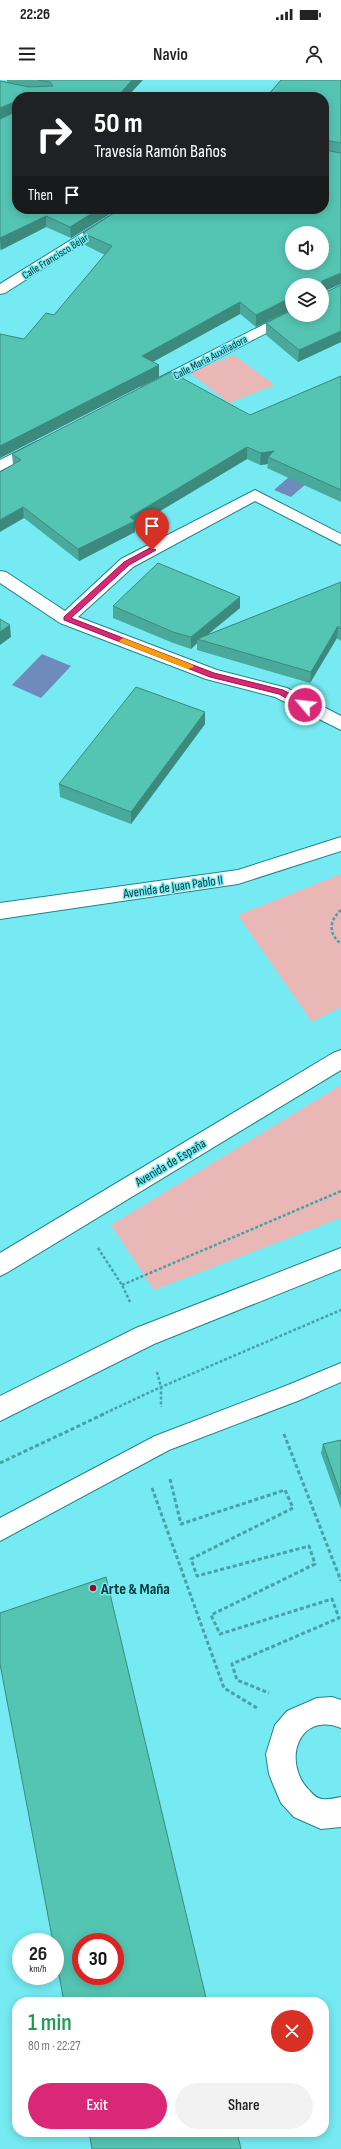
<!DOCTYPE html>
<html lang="en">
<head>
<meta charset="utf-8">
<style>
  :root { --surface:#fff; --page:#f2f2f2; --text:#222; --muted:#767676; --accent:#db2777 }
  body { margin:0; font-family:"Sofia Sans Condensed",sans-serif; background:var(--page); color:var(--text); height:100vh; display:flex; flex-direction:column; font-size:15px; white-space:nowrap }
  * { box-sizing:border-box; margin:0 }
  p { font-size:13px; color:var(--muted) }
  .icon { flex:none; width:22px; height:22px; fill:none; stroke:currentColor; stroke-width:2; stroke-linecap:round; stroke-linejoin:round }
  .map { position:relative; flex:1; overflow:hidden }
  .side { position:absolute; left:12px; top:1917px; width:317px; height:140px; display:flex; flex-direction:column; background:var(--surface); border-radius:16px; box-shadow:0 2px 10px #0003 }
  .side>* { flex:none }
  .guide { position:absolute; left:12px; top:12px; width:317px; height:122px; border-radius:16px; box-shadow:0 2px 10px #0003; background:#202124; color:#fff; overflow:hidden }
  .fabs { position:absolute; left:285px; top:146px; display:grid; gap:8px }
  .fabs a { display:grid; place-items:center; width:44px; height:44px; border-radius:50%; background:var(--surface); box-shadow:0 2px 10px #0003; font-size:20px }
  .speed { position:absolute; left:12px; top:1853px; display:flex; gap:8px; font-size:20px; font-weight:700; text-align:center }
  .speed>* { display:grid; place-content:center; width:52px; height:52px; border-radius:50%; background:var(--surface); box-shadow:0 2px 10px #0003; line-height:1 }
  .speed small { font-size:10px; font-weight:400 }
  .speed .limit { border:6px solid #d22; background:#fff; color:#111 }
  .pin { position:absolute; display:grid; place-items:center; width:34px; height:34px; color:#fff; margin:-41px -17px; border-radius:50% 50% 50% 0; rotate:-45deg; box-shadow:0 0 4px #0007 }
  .pin .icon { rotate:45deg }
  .me { position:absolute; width:44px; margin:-22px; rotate:298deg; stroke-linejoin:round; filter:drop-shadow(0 0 3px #0008) }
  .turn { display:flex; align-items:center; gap:14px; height:84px; padding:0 16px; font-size:18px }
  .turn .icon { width:52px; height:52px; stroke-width:2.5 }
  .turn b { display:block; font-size:28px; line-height:34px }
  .then { display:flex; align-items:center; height:38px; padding:0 16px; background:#0003; gap:8px; font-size:15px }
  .round { display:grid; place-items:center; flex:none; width:42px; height:42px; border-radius:21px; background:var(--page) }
  .overview { display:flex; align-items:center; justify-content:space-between; height:68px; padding:0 16px }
  h1 { font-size:24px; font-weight:600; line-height:30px; color:#1e9e55 }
  .cta { display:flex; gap:8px; margin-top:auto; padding:8px 16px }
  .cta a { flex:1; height:46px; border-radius:24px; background:var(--accent); color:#fff; font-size:16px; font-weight:600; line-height:46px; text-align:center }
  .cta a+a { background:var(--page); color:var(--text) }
  .status { display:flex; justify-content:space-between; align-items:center; height:28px; padding:0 20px; background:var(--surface); direction:ltr }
  .status svg { height:11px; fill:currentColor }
  header { display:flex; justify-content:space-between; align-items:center; height:52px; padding:0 16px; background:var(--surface); font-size:18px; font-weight:600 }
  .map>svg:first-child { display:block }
  .green { fill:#e9b8b6 }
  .water { fill:#6f8bbc }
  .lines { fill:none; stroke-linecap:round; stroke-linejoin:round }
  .service-casing { stroke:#248288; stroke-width:2 }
  .minor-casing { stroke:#248288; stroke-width:2 }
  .secondary-casing { stroke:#248288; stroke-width:2 }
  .path-far1 { stroke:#47a1a7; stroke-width:2.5; stroke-dasharray:3 2; stroke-linecap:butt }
  .path { stroke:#47a1a7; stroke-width:3; stroke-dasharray:4 2.5; stroke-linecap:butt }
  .service { fill:#fff; fill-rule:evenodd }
  .minor { fill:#fff; fill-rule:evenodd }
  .secondary { fill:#fff; fill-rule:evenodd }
  .wall { fill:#49a99a; fill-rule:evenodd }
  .shaded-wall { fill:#3c8a7d }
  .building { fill:#55c5b3; stroke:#3c8a7d; fill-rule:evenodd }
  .route { fill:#db2777; stroke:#8e194d }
  .slow { fill:#f59e0b }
  .poi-dot { fill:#a40826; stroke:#76eaf2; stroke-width:1.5 }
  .labels { text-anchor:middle; stroke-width:3; stroke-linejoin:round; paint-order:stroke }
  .far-street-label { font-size:11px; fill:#003538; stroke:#76eaf2 }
  .street-label { font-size:13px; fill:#003538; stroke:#76eaf2 }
  .near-poi-label { font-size:16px; font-weight:bold; fill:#003538; stroke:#76eaf2; text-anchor:start }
</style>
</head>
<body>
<div class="status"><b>22:26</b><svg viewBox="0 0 49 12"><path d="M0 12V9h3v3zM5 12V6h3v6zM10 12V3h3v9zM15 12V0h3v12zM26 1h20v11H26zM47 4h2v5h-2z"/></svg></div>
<header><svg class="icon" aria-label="menu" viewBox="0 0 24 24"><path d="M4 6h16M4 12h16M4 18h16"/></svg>Navio<svg class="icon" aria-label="person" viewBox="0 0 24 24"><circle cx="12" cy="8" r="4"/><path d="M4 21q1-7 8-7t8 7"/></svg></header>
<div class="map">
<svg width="341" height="2069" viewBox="0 0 341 2069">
  <rect width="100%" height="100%" fill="#76eaf2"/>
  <path class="green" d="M234,275L275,305L229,323L189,292Z
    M341,794V927L312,942L238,835Z
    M341,1005V1138L154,1210L111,1145Z"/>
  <path class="water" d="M298,389L314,397L291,417L274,410Z
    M42,574L71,586L41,618L12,605Z"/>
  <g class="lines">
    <defs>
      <path id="service" d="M341,1283V1302L300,1320L169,1370L0,1461V1438L155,1356L288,1305Z"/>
      <path id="minor" d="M121,129H136L5,213L0,214V204Z
        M292,230V235H298L297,237L153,312H143L141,309L143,306Z
        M38,361L43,363L46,366L43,369L0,391V380Z
        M255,410L341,454V465L255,421L133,487L78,537L217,590L287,608L341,636V650L275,617L206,599L60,543L0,503V491L6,492L65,531L121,479Z
        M341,970V990L8,1192L0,1196V1173L333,973Z
        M332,1617L341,1620V1648C299,1631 282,1681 308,1709C312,1713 316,1719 323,1719C328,1720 335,1718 341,1717V1747L321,1749L294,1737L281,1723L273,1704L269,1694L266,1674L275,1645L287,1631L317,1618Z"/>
      <path id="secondary" d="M341,757V771L238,804L0,839V823L238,790Z
        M341,1168V1189L154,1264L0,1341V1316L136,1248Z"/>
    </defs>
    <use href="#service" class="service-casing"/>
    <use href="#minor" class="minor-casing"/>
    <use href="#secondary" class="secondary-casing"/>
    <path class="path-far1" d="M341,830C329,841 328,853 341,864
      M98,1168L122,1205L130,1222
      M122,1205L341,1111
      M157,1292L161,1307V1327
      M101,1335L161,1307L341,1230"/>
    <path class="path" d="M284,1354L341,1501
      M0,1383L104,1334
      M170,1399L181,1444L285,1410L293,1428L191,1479L197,1496L309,1466L315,1484L211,1535L220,1554L332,1519L339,1538L232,1584L237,1600L269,1613
      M152,1408L224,1608L257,1628"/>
    <use href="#service" class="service"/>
    <use href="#minor" class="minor"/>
    <use href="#secondary" class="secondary"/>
  </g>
  <path class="wall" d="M7,0H143L17,17L118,129L71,158L46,147L1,170L0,169V1L7,2Z
    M281,0H341V204L322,212L324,213L341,205V262L298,282L266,255V243L292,230V235H322V205H292V229L256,247L240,234L152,282L159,285V297L0,378V254L24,259L46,233L54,235L105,175L83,164V153L120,129H324V17H266ZM292,153H322V183H292Z
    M341,296V422L267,388L268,384L260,385L247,379L135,446V452L79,481L24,438L13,385L12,374L250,335Z
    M341,502V561L337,558L310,603L197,570V563L191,569L173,563L113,538V526L240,517V528L207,555Z
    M205,632V644L131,744L60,717L59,704Z
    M341,1360V1429L321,1373L323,1364Z"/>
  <path class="shaded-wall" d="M132,0H143L127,17H117Z
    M17,21V33L0,39V28Z
    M99,129H118L71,158L70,147Z
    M46,136V147L1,170L0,158Z
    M341,193V204L322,212V201Z
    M292,217V229L256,247V235Z
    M240,222V234L142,288V276Z
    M341,251V262L298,282L299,270Z
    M159,285V297L0,378V366Z
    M247,367V379L135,446V452L79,481L78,469Z
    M274,371L268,377V384L260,385L261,373Z
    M23,427L24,438L0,452V440Z
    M240,517V528L201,560L197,559V563L191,569V557Z
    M10,545L11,557L0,565V552Z
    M338,546L337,558L310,603L311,592Z
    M205,632V644L131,744V732Z"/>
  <path class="building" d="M38,0H132L117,17H17V21L0,28V1L29,7L53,6L50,2Z
    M281,0H341V63L324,60V17H266Z
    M17,26V129H99L70,147L46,136L0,158V39L17,31Z
    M324,70L341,73V193L322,201V209V205H292V217L256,235L240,222L142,276L159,285L0,366V254L24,259L46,233L54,235L112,166L83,153L120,129H324ZM292,153H322V183H292Z
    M341,205V251L299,270L266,243L292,230V235H322V212L324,213Z
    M171,292L250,335L341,296V410L268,377L274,371L261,373L247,367L130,437L135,441L78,469L23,427L0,440V392L21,380L12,374Z
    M158,483L240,517L191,557L173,552L113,526Z
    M341,502V549L338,546L311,592L197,559Z
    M0,539L10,545L0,552Z
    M136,607L205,632L131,732L59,704Z
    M341,1360V1415L323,1364Z
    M106,1497L207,1922H64L55,1873V1862H53L0,1584V1533ZM81,1862H115V1896H81Z
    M89,2052H237L241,2069H92Z"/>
  <path class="route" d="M150,468L156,470L129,485L71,538L214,593L283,610L308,623V627H302L279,614L210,597L64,540V537L124,482Z"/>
  <path class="slow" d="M123,558L193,585L194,587L188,589L120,562L119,561Z"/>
  <circle class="poi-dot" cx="93" cy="1508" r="4"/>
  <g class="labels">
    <g class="far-street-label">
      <text transform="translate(55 176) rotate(-32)" y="4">Calle Francisco Béjar</text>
      <text transform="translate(210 277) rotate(-28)" y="4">Calle María Auxiliadora</text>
    </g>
    <g class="street-label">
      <text transform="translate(173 806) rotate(-8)" y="5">Avenida de Juan Pablo II</text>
      <text transform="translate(170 1082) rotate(-31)" y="5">Avenida de España</text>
    </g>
    <g class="near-poi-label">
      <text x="101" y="1514">Arte &amp; Maña</text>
    </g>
  </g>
</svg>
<div class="fabs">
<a><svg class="icon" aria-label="sound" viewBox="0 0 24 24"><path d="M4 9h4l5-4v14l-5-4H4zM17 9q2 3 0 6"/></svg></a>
<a><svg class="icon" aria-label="layers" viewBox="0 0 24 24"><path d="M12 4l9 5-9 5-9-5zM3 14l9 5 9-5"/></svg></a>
</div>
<div class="speed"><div>26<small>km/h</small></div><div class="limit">30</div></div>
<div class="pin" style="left:152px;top:470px;background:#d93025"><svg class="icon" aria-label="arrive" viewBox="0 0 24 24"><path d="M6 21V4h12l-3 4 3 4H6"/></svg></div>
<svg class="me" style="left:305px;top:625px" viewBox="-20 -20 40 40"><circle r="17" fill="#db2777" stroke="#fff" stroke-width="3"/><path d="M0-11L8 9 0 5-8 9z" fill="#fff"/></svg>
<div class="guide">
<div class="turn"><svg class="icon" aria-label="right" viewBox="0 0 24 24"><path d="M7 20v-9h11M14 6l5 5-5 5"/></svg><div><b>50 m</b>Travesía Ramón Baños</div></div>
<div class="then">Then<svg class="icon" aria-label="arrive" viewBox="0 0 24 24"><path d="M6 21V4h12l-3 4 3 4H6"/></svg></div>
</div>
<section class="side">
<div class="overview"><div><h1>1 min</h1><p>80 m · 22:27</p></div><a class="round" style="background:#d93025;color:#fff"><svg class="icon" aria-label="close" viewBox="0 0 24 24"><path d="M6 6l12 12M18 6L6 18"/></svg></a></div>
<div class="cta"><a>Exit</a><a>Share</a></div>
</section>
</div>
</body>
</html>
